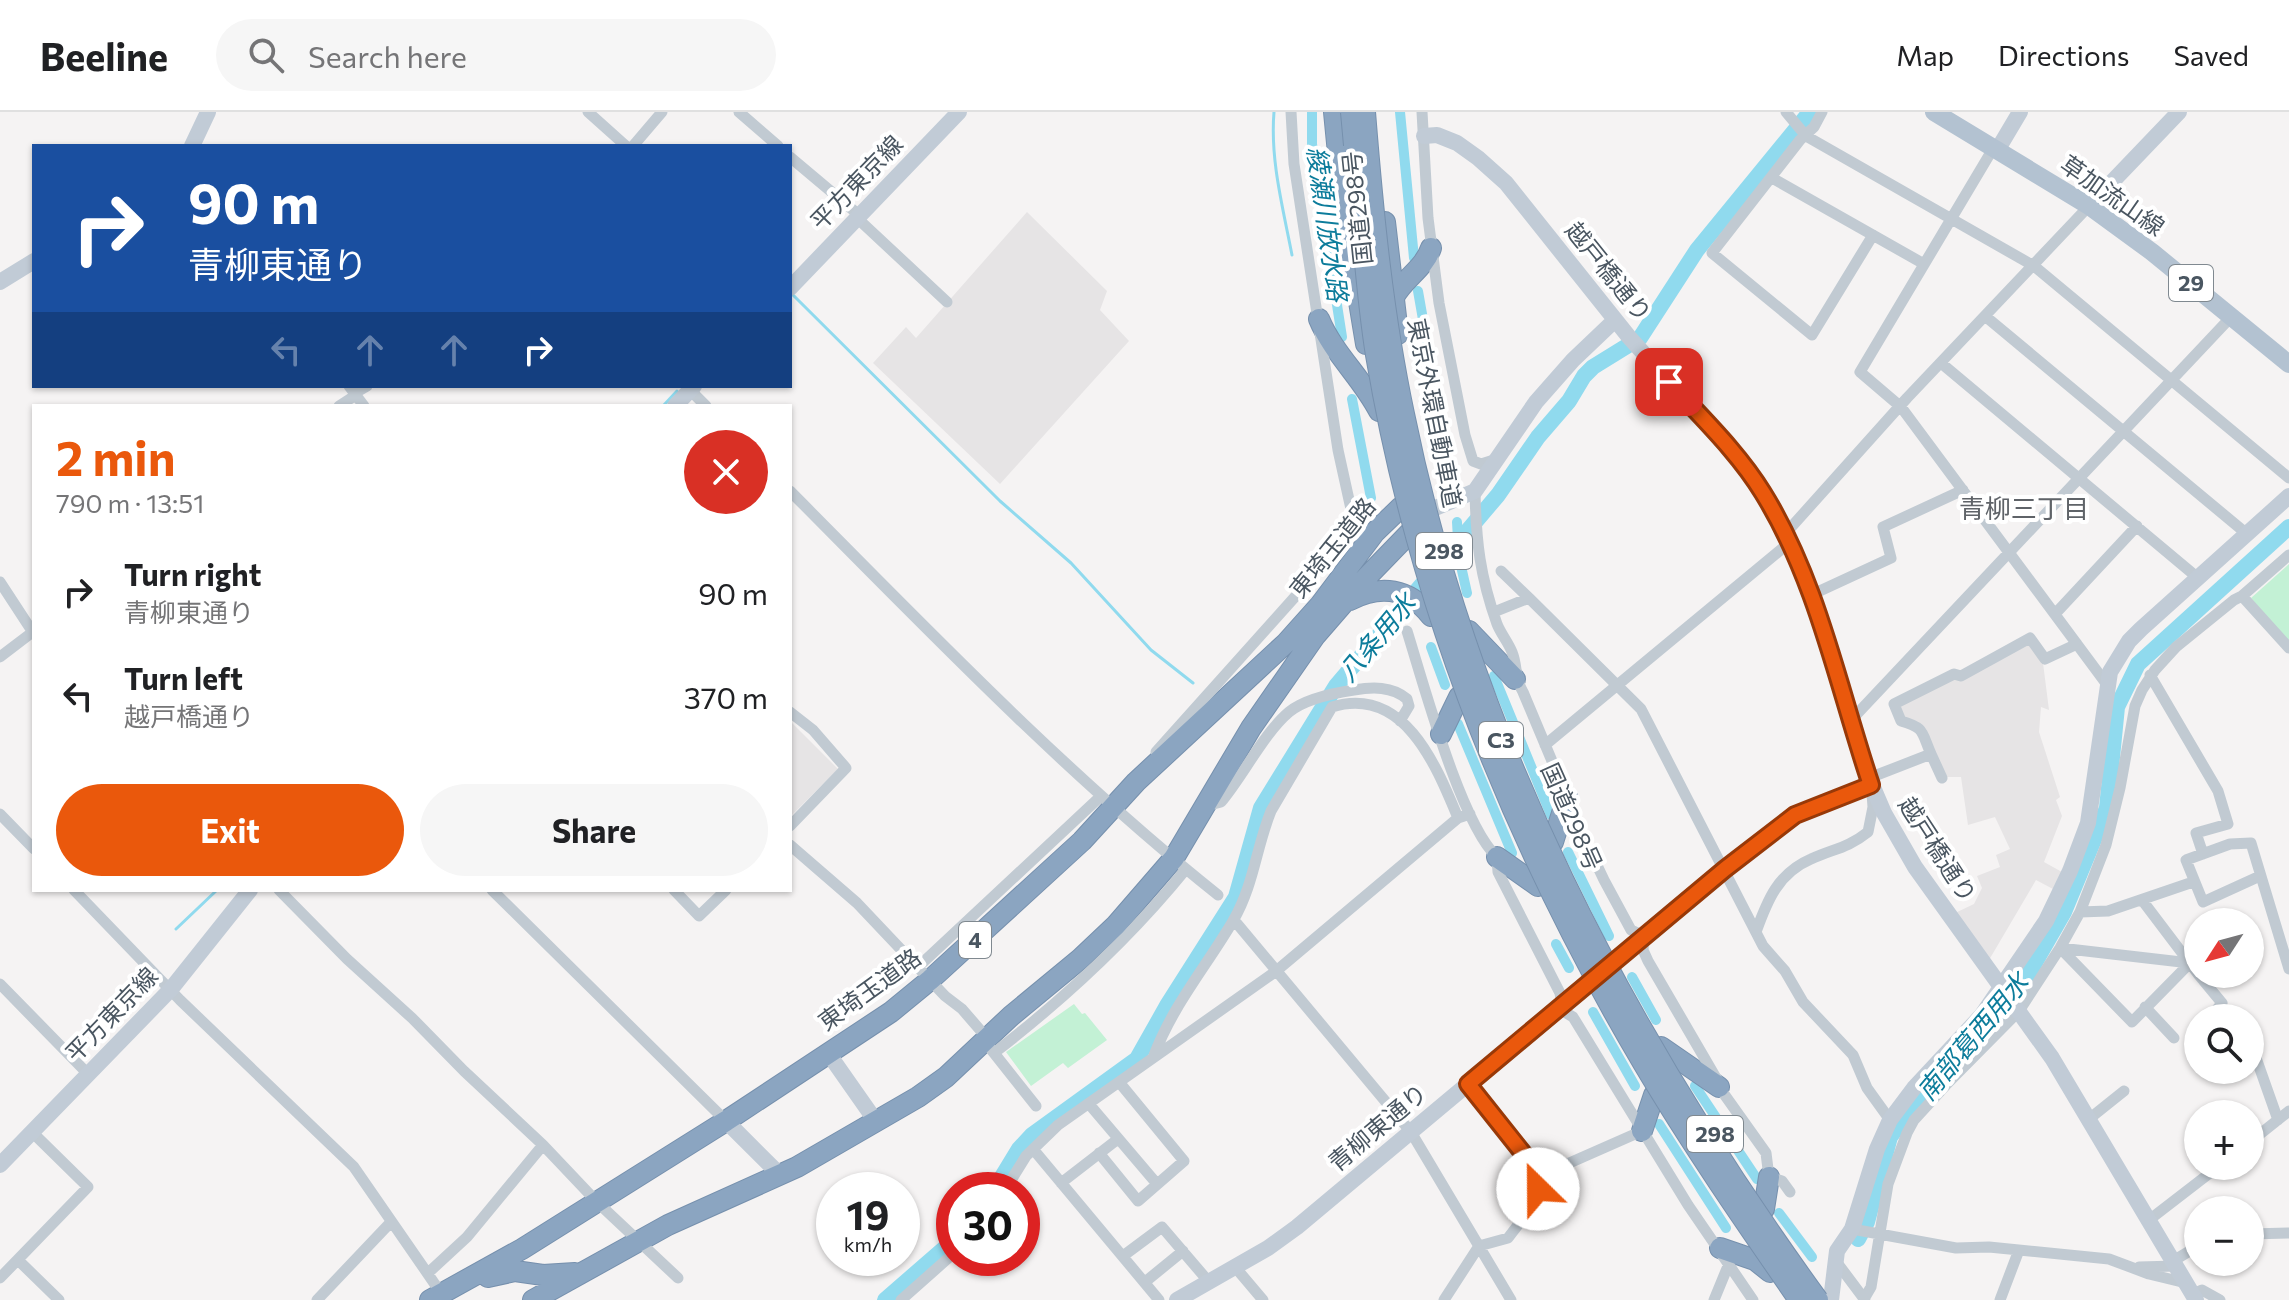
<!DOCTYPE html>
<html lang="en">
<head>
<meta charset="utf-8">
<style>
  :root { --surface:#fff; --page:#f6f6f6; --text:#202124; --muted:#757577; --line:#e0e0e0; --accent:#ea580c }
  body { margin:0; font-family:Commissioner,"Noto Sans JP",sans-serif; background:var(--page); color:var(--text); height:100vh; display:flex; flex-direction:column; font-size:30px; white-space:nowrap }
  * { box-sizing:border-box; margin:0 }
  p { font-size:26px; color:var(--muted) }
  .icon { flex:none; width:44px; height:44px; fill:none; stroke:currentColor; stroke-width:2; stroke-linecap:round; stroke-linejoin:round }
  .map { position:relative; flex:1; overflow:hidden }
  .drawer { position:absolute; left:32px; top:292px; width:760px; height:488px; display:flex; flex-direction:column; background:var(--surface); border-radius:0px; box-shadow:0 2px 6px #0004 }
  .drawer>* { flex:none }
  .banner { position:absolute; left:32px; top:32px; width:760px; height:244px; border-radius:0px; box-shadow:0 2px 6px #0004; background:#1a4fa0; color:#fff; overflow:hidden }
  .needle { width:52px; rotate:234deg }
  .buttons { position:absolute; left:2184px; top:796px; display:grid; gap:16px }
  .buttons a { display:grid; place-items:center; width:80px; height:80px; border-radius:50%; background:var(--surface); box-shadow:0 2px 6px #0004; font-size:40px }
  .speed { position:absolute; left:816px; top:1060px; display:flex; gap:16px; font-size:40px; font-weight:700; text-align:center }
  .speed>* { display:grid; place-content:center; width:104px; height:104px; border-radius:50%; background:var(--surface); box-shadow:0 2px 6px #0004; line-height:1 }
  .speed small { font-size:20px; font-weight:400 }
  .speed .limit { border:12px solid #d22; background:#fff; color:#111 }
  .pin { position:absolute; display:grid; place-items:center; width:68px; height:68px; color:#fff; margin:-34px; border-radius:16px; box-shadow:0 4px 12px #0006 }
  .me { position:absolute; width:88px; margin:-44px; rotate:337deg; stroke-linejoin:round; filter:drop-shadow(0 0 6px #0008) }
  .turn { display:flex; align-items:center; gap:28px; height:168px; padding:0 24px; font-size:36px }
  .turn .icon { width:104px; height:104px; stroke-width:2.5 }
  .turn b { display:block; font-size:56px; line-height:68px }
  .lanes { display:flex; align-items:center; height:76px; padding:0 24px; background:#0003; justify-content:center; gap:40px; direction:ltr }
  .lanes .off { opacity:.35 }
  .round { display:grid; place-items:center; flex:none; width:84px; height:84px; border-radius:42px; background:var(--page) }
  .summary { display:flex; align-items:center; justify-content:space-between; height:136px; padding:0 24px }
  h1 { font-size:48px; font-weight:700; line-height:60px; color:var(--accent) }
  .primary-button { display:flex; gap:16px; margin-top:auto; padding:16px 24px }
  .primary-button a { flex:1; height:92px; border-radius:48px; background:var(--accent); color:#fff; font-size:32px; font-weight:700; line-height:92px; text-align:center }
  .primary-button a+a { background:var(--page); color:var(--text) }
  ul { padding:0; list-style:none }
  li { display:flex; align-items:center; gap:24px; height:104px; padding:0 24px }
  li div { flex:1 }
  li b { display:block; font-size:30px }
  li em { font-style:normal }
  header { display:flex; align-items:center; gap:48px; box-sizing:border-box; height:112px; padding:0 40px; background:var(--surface); border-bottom:2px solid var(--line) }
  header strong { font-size:38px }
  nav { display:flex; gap:44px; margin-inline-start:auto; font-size:28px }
  .search { width:560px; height:72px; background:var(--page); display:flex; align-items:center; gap:20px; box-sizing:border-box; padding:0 28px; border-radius:44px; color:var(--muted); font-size:30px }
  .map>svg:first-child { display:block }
  .education { fill:#e6e4e5 }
  .green { fill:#c3f1d5 }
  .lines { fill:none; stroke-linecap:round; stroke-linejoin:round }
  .stream { stroke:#90daee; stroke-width:3 }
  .canal { stroke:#90daee; stroke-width:10 }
  .river { stroke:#90daee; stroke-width:16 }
  .highway-casing { stroke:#7690ad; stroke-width:22 }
  .street { stroke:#c1cad2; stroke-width:11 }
  .secondary { stroke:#c1cbd6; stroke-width:16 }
  .primary { stroke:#b3c2d1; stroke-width:18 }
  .highway { stroke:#8ba5c1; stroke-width:20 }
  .highway-bridge-casing { stroke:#7690ad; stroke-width:22; stroke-linecap:butt }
  .highway-bridge { stroke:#8ba5c1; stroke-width:20 }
  .route-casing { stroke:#983908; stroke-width:20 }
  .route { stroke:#ea580c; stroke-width:14 }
  .labels { text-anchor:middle; stroke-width:8; stroke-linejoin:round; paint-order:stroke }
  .shield { fill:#fff; stroke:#808990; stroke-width:2 }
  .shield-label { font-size:22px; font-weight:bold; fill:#4a5661 }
  .street-label { font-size:24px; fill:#4a5661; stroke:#fff }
  .water-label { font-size:26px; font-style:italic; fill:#0c7c9b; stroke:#fff }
  .neighbourhood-label { font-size:26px; fill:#5f6368; stroke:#fff }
</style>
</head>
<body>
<header>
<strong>Beeline</strong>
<div class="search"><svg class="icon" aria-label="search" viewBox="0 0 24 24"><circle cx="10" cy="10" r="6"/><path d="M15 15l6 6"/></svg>Search here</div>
<nav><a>Map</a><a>Directions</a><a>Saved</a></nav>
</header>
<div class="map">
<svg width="2289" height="1188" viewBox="0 0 2289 1188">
  <rect width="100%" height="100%" fill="#f5f3f3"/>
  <path class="education" d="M1027,100L1107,179L1100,198L1129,229L1000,372L873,251L906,215L916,226Z
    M2029,530L2043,551L2049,598L2041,595L2039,620L2060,685L2056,688L2062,704L2044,750L2062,760L2053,777L2036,768L1989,848L1955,801L1974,792L1982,776L1977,764L2000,755L1996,743L2010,737L1995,705L1968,713L1961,665H1944L1924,619L1903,607L1898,593Z
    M790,609L838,657L790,705Z"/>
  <path class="green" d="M2289,452V532L2251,486Z
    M1074,892L1082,902L1085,901L1107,928L1068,956L1063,951L1031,974L1006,940Z"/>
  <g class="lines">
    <path class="stream" d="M1274,0C1270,48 1283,96 1292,143
      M792,182L1000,389L1071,451L1151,538L1193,571
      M663,294L677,279
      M176,817L217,778"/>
    <path class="canal" d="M1312,0V32L1342,225
      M1400,0L1414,146
      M1418,179L1448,350
      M1352,287L1371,386
      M1457,410L1459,445L1467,481
      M1431,535L1445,573
      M1494,564L1551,703
      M1458,612L1512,741
      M1568,740L1609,824
      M1556,832L1569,856
      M1632,865L1656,908
      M1593,900L1635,974
      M1695,974L1757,1067
      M1659,1012L1726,1116
      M1779,1101L1812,1145"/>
    <path class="river" d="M994,1078L1019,1037L1032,1023L1137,947L1168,892L1236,785L1261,696L1336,574L1498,383L1538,325L1569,289L1584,264L1593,255L1640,226L1697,138L1810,0
      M1858,1127L1867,1110L1890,1025L1938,962L2018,880L2064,800L2107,696L2117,595L2138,552L2289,415
      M885,1188L954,1128"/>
    <defs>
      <path id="highway" d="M1334,0L1343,93L1366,232
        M1385,110L1398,222
        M1394,185C1404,166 1424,157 1431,136
        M1319,207C1333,241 1362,266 1379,299
        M1350,488C1381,472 1409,476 1431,504
        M1469,519L1515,567
        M1441,622L1459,585
        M1553,730L1567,685
        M1497,745L1538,774
        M1661,935L1719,975
        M1642,1019L1654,983
        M1764,1097L1769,1065
        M1720,1136L1755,1148L1770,1160
        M488,1165L515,1159L543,1163L575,1161
        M430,1188L522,1137L726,1009L891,900L930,868L1082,729L1136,670L1286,531L1320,493L1375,420L1401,395L1425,397
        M533,1188L668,1113L797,1055L918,985L946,965L1011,904L1080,847L1116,813L1174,746L1251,616L1315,524L1361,471L1425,405"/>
    </defs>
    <use href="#highway" class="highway-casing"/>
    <path class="street" d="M588,0L626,34
      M739,0L778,34
      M1422,0L1428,106L1439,191L1465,323L1473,349L1481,352L1497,347
      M1786,0L1806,24L2034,154L2289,366
      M1822,0L1814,15L1800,28L1712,141L1812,223L1873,123
      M633,34L662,0
      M1994,35L1860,260L1901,295L2108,574
      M790,45L859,103
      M1772,66L1924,152
      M857,106L947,190
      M1985,204L2247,422
      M1941,251L2198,466
      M349,274L364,294
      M690,278L706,294
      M355,281L367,274
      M339,294L356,283
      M790,379C928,518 1065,661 1218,783
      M1475,379C1476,430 1480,464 1497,512C1501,522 1508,530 1512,540C1518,555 1514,565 1523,580L1586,730L1604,768L1631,818L1644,824L1643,838L1648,849L1719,971V975L1766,1041L1769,1065L1782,1069L1790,1080
      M1785,422L1907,286L2089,94
      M1501,459L1529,486
      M0,470L34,522
      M1811,483L1891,446L1883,415L1963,378
      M2242,484L2289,536
      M1494,500L1529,486L1641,597L1763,834L1785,859L1803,890L1853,943L1867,976L1890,1008
      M2055,502L2137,414
      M1407,519C1423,570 1461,712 1497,745L1498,760L1560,881L1561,888L1555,899H1563L1573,905L1688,1093L1753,1188
      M0,545L34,519
      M2150,563L2218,679L2228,712L2196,721L2203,742
      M790,600L813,618L846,656L790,714
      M1849,606L1855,604L2232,204
      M1545,633L1789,431
      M1156,640L1344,430L1350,423L1353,406L1338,338L1294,52L1291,0
      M1931,642L1942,666
      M1869,666L1931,642C1921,619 1925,616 1901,609L1894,592L1954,562L1961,564L2030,526L2045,547L2077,532
      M1206,694L1221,690C1243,664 1264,621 1289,600C1305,587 1334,581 1354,578C1372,575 1392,574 1407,587L1409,594L1400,609
      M0,702L34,737
      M790,733L857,791L945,884L962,897L987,926
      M2260,764L2203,790L2186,748L2230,732L2251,731L2289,857
      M74,778L180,888L354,1055L441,1181
      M279,778L347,847L412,906L464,959L543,1033L467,1125L428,1161
      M492,778L726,1009
      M674,778L699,804L726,778
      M2142,788L2198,862
      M2080,800L2108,799L2193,770
      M1234,808L1411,1020L1511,1188
      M1756,820C1767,789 1778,761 1811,747C1833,737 1848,736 1868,720L1873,695L1872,681
      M2060,836L2190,851L2132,910Z
      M918,855L1101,684
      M2198,862L2222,891L2210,906
      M0,872L88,962
      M2145,895L2174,926
      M990,936L1036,994
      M2250,939L2255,943L2278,1008
      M994,941C1064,887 1130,826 1186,757
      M1153,946C1172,894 1206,855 1233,809C1254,773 1256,736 1271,699L1332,595C1404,573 1436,653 1458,706
      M1468,972L1530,1050L1538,1077
      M1089,992L1157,1072
      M2089,1007L2124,979
      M2250,1030L2289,999
      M543,1033L597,1090L678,1166
      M1033,1037L1159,1188
      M1099,1041L1138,1089L1184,1049L1119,970
      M1061,1071L1118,1027
      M1005,1078L1026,1044L1058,1013L1275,860L1458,706L1470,702
      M2149,1108L2219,1054
      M1852,1117L1956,1136L1989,1135L2109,1147L2149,1162L2186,1171
      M2250,1122L2289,1121
      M1123,1144L1162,1115L1209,1170
      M18,1148L59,1188
      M1835,1148L1865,1188
      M2173,1149L2198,1134
      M1235,1155L1263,1188
      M2139,1155L2176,1154
      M0,1166L88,1075L32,1020
      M1145,1170L1183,1139
      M2193,1182L2202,1178L2220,1188
      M1864,1187L1871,1175L1888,1072L1907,1021L1914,1008L1946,973L2019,899L2060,836L2080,800L2106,733L2120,676L2135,594L2142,578L2155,558L2176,535L2234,488L2242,484L2289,443
      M317,1188L391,1110
      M901,1188L954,1141
      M1444,1188L1479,1134L1508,1126L1534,1092L1538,1077L1558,1056L1642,1019
      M1714,1188L1728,1154
      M2000,1188L2019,1138"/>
    <path class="secondary" d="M1424,24L1437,23L1457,31L1478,46L1506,71L1629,225L1742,352L1762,379L1785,422L1811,483L1869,666L1884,701L1915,755L2052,946L2196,1188
      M192,34L208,0
      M1998,37L2020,0
      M2089,94L2179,0
      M0,170L34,149
      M790,176L959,0
      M675,294L694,274
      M1433,397L1475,379L1536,290L1573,248L1615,208
      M828,941L875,1008
      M726,1009L780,1063
      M0,1053L171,877L250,778
      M1177,1188L1268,1136L1297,1115L1725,757L1795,703L1871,673
      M1831,1188L1837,1139L1852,1117L1877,1037L1890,1008L1914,976L1982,903L2046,809L2070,759L2088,711L2110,560L2129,529L2141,517L2289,384"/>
    <path class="primary" d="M1934,0L2089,94L2152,140L2289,252"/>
    <use href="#highway" class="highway"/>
    <defs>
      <path id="highway-bridge" d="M1351,0L1354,33
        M1365,0C1373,101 1383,203 1404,302C1470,627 1624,921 1818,1188
        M1360,93C1364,143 1368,193 1376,243C1418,494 1514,732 1643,951C1691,1032 1745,1110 1799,1188"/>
    </defs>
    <use href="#highway-bridge" class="highway-bridge-casing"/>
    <use href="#highway-bridge" class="highway-bridge"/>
  </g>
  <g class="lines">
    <defs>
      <path id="route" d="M1538,1077L1530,1050L1468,972L1725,757L1795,703L1871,673C1838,575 1818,470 1763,381C1738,340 1701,305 1669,270"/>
    </defs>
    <use href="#route" class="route-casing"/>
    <use href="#route" class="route"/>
  </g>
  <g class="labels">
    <g class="shield">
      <rect x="2169" y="153" width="44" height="36" rx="6"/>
      <rect x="1416" y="421" width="56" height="36" rx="6"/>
      <rect x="1479" y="610" width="44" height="36" rx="6"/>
      <rect x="959" y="810" width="32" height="36" rx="6"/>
      <rect x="1687" y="1004" width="56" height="36" rx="6"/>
    </g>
    <g class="shield-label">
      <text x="2191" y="179">29</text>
      <text x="1444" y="447">298</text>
      <text x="1501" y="636">C3</text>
      <text x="975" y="836">4</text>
      <text x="1715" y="1030">298</text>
    </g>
    <g class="street-label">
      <text transform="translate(857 71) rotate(-46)" y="8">平方東京線</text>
      <text transform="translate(2112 84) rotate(35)" y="8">草加流山線</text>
      <text transform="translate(1358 96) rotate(-96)" y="8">国道298号</text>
      <text transform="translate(1608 160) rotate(51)" y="8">越戸橋通り</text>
      <text transform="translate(1434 301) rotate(79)" y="8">東京外環自動車道</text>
      <text transform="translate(1333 436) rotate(-51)" y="8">東埼玉道路</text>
      <text transform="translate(1571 705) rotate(66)" y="8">国道298号</text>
      <text transform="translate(1937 738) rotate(57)" y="8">越戸橋通り</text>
      <text transform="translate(870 878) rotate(-36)" y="8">東埼玉道路</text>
      <text transform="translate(112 903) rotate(-46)" y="8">平方東京線</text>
      <text transform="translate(1378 1016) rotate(-40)" y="8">青柳東通り</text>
    </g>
    <g class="water-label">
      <text transform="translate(1327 112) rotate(82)" y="9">綾瀬川放水路</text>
      <text transform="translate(1377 526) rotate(-50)" y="9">八条用水</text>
      <text transform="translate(1973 925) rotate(-50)" y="9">南部葛西用水</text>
    </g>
    <g class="neighbourhood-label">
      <text x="2024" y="406">青柳三丁目</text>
    </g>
  </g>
</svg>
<div class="buttons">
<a><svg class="needle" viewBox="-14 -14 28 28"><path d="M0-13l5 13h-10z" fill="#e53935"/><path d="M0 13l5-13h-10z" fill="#757577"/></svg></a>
<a><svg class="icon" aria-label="search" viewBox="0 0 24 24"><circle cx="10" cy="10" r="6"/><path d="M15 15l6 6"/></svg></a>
<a>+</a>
<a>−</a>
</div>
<div class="speed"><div>19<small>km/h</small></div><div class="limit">30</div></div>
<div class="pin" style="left:1669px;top:270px;background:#d93025"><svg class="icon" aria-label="arrive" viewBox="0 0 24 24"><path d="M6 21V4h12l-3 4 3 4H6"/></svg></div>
<svg class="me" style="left:1538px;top:1077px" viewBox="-20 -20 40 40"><circle r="19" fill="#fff"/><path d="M0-13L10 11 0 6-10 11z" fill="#ea580c"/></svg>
<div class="banner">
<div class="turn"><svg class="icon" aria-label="right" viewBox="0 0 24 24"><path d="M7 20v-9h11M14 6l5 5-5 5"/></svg><div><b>90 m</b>青柳東通り</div></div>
<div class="lanes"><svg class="icon off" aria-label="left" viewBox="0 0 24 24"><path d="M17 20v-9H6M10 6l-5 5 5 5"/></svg><svg class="icon off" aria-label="ahead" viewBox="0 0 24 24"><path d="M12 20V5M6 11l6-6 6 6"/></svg><svg class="icon off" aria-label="ahead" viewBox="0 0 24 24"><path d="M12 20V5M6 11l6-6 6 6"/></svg><svg class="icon" aria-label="right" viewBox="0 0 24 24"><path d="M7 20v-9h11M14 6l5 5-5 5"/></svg></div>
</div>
<section class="drawer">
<div class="summary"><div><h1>2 min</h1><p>790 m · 13:51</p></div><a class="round" style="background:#d93025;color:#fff"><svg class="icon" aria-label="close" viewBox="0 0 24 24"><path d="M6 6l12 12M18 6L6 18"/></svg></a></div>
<ul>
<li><svg class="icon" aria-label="right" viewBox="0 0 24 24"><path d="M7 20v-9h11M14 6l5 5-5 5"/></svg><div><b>Turn right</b><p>青柳東通り</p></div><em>90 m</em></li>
<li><svg class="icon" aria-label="left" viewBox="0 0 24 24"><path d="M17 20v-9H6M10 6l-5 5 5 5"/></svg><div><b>Turn left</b><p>越戸橋通り</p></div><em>370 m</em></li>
</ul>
<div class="primary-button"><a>Exit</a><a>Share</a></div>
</section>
</div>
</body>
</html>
